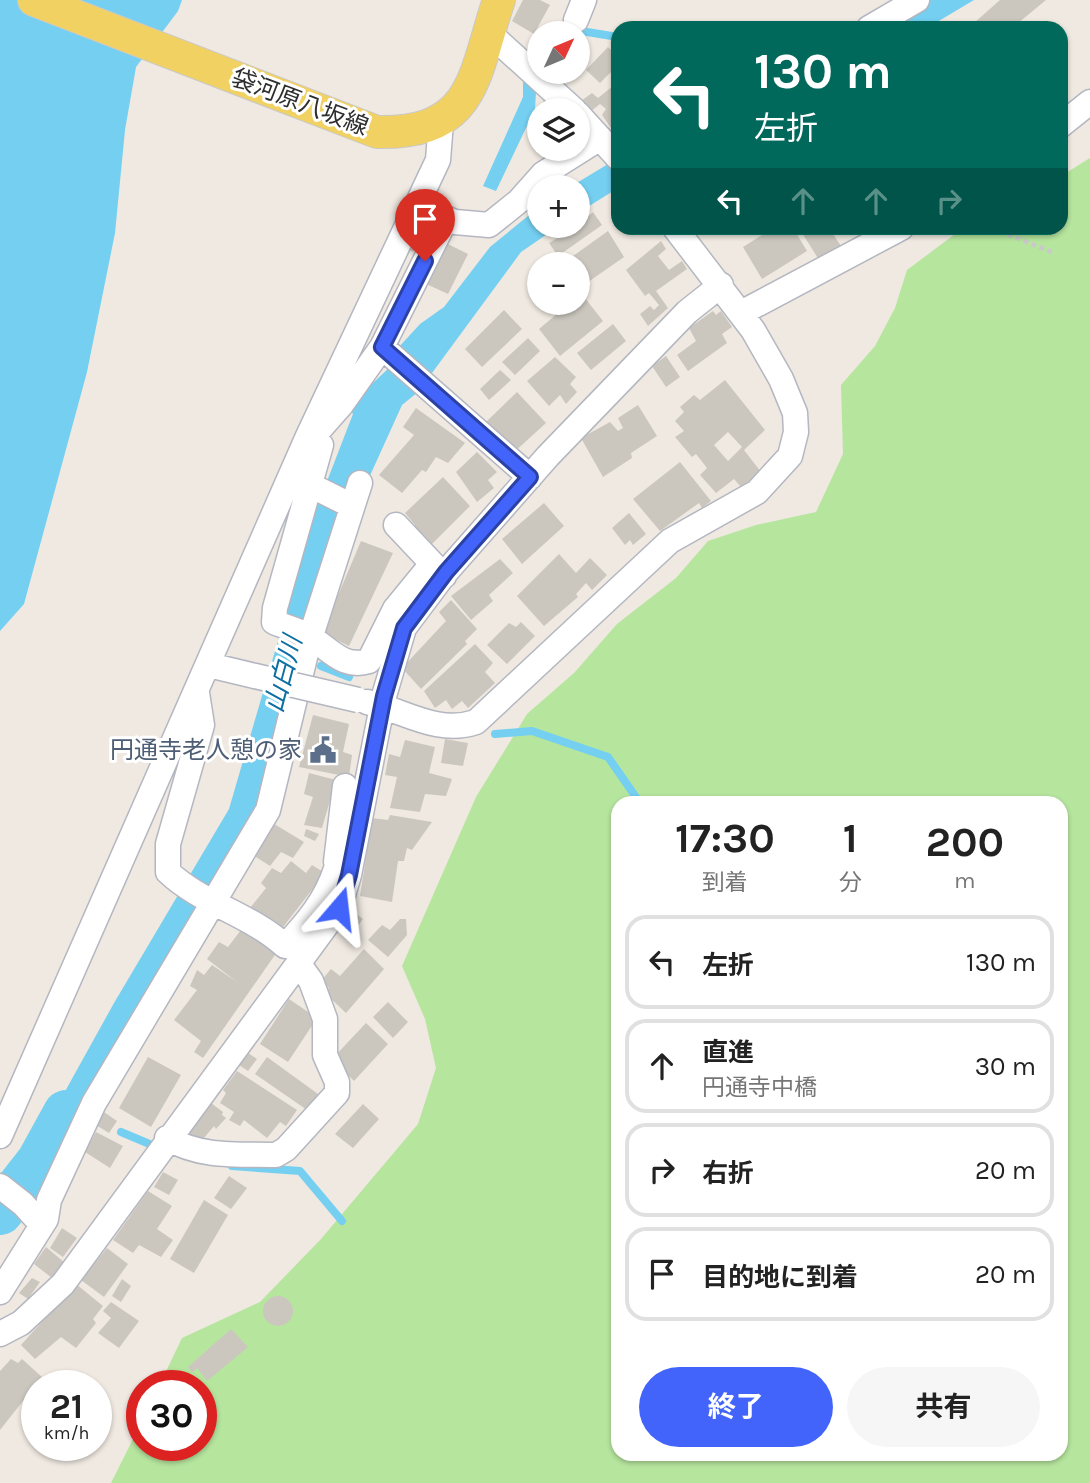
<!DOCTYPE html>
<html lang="ja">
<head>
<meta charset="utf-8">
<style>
  :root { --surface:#fff; --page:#f6f6f6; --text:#222; --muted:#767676; --line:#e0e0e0; --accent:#4264fb }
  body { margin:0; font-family:Karla,"Noto Sans JP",sans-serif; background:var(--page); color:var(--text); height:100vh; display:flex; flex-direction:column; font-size:26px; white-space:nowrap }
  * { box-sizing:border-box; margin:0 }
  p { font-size:23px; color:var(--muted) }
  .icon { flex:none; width:38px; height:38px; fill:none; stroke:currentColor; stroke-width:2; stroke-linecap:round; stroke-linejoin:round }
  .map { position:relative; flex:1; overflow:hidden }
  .sheet { position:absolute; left:611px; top:796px; width:457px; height:665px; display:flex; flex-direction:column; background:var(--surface); border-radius:21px; box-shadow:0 2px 5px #0004 }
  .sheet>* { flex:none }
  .top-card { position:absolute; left:611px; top:21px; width:457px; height:214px; border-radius:21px; box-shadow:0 2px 5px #0004; background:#00695c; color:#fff; overflow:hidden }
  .needle { width:46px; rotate:46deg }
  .tools { position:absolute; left:527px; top:21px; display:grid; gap:14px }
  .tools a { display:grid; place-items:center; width:63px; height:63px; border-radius:50%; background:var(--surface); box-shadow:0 2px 5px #0004; font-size:35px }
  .speed { position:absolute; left:21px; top:1370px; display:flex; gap:14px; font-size:35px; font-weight:700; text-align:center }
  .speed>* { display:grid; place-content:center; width:91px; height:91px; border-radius:50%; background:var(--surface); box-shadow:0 2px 5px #0004; line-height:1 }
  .speed small { font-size:18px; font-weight:400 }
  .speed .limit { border:10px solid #d22; background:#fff; color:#111 }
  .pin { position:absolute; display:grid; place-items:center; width:60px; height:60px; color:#fff; margin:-72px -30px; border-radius:50% 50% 50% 0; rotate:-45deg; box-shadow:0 0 7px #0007 }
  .pin .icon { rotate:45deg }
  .me { position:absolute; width:77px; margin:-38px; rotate:17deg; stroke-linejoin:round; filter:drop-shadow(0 0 5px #0008) }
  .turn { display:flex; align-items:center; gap:24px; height:147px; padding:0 28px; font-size:32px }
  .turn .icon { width:91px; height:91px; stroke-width:2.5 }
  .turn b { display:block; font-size:49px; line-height:60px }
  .lanes { display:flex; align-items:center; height:66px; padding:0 28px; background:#0003; justify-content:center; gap:35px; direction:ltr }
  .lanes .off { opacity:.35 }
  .eta { display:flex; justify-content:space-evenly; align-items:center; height:119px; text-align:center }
  .eta b { font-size:42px; font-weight:700; line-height:49px }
  .button { display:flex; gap:14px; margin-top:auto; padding:14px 28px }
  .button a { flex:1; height:80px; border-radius:42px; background:var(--accent); color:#fff; font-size:28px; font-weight:700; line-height:80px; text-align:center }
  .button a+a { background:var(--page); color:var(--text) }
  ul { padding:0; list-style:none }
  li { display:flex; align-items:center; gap:21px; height:94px; margin:0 14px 10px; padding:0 14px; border:4px solid var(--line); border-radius:21px }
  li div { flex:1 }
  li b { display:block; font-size:26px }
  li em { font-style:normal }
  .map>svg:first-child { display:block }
  .green { fill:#b6e59e; fill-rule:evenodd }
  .water { fill:#75cff0 }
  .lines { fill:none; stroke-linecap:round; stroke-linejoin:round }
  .stream { stroke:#75cff0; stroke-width:8 }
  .river { stroke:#75cff0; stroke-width:46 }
  .building { fill:#cbc7bf; fill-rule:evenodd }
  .minor-casing { stroke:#b4b7c1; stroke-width:27 }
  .major-casing { stroke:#c9c9c9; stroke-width:34 }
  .path { stroke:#c9c9c9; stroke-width:4.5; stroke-dasharray:5 3.5; stroke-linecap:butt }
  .minor { stroke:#fff; stroke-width:24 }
  .major { stroke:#f2d163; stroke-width:32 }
  .minor-bridge-casing { stroke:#b4b7c1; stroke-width:27; stroke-linecap:butt }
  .minor-bridge { stroke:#fff; stroke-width:24 }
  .route-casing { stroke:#2b41a3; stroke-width:18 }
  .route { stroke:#4264fb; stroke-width:12 }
  .labels { text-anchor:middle; stroke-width:6; stroke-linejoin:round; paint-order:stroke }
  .street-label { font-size:24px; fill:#2e2e2e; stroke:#fff }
  .service-label { font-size:24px; fill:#4e5e75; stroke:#fff; text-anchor:end }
  .water-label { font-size:26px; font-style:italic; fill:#0d6fa3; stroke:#fff }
</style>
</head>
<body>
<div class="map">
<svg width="1090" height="1483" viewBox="0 0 1090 1483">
  <rect width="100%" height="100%" fill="#efe9e1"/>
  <path class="green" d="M1090,158V1483H111L142,1421V1446H201V1386H159L182,1338L260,1302L321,1239L418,1124L436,1068L425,1019L402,966L476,797L527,714L574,673L617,624L676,578L708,541L756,525L816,512L843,454L841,385L875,346L895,308L907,270L955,234L967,228H1060L1061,176ZM618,803H1060V1454H618Z"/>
  <path class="water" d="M0,0H182L178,11L136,67L125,130L115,233L87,372L24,604L0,631Z
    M927,0H974L927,28H879Z
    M539,43L535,109L496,191L483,186L523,97V75Z
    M618,158V188L578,213V187H570Z
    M539,207V226H559L521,252L418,392L402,405L368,480L258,806L91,1084L50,1169L43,1172L27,1160L114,1003L229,809L317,507L353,414L347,407L390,367L398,348L420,324L444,307L490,247Z"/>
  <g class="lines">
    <path class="stream" d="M581,31L618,37
      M321,666L349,677
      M495,734L532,731L608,757L640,803
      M121,1132L159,1148
      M232,1166L300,1171L342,1221"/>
    <path class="river" d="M0,1212L39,1162L66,1113"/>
  </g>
  <path class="building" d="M523,0H540L550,5L534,34L512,21Z
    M1000,0H1046L1012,28H978L974,23Z
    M608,47L618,57V65L600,83L586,70Z
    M618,82V126L616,123L611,128L602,115L606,109L600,104L590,112L581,101L592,93L598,98Z
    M545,98L555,110H539Z
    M593,212L602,225L558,256L549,243L578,226Z
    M773,228H793L807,251L762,279L743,247Z
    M799,228H829L841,246L819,260Z
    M608,231L624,257L581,287L578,280V264H568L566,261Z
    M417,233L422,235L413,252L408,249Z
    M661,241L666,249L658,256L669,270L682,261L687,269L656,291L668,308L648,326L640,314L650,306L654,310L659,305L649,293L645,296L626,270Z
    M444,242L468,254L448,294L424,283Z
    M581,293L603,321L560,356L539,329L570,303H578Z
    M504,310L522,329L482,367L465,349Z
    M713,311L716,315L721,311L732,327L722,334L727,343L688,371L677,355L696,341L689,328Z
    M613,324L626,341L591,370L577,353Z
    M528,338L540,351L515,375L502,362Z
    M666,356L680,377L666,387L652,366Z
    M555,357L576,377L570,384L577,392L566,404L560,395L549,406L527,381Z
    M500,370L511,380L489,400L480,389Z
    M725,380L765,430L744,450L761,472L741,487L734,479L716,493L700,475L707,468L696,454L692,457L675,437L684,431L675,421L684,412L680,407L694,395L700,400ZM728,432L742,447L728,461L714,445Z
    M517,392L546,423L513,453L485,423Z
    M638,405L657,436L631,453L632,458L603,477L581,438L610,422L618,431L623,428L618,418Z
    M416,408L465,443L448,463L436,457L426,472L422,470L402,493L379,475L414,435L403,427Z
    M477,452L497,472L488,480L494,488L477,502L456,472Z
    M680,462L711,501L702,508L699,503L660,531L633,499Z
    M443,477L470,506L428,548L409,529L415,525L405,513Z
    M544,503L564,526L522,564L502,539Z
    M629,513L646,534L633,545L630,540L625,545L612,528Z
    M361,541L393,553L349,646L322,633Z
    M559,554L576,573L590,558L607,575L592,590L586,583L576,594L578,597L544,626L517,596Z
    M500,559L513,573L489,595L493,601L471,620L451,596Z
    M451,600L477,629L465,641L467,644L421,689L402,668L446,621L439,612Z
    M521,622L535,636L507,664L487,645L509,623L516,627Z
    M475,644L493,663L485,672L495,683L468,708L462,701L452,709L446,700L435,708L424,691Z
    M313,715L349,724L343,752L352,755L349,777L299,767Z
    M445,739L468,743L463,766L441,763Z
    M405,740L435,747L429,773L452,779L446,796L425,794L420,812L390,808L397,777L385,775L389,754L400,757Z
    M309,773L336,780L322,828L304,825L313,797L304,794Z
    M390,815L432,822L412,850L407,848L404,861H398L392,902L360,896L372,818L388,820Z
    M271,822L304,842L293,858L281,852L270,866L253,855Z
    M306,829L319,834L315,841L304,836Z
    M291,861L306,873L312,865L325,873L280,931L250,908L266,888L261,883L272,868L281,873Z
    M352,911L363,919L349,938L338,930Z
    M400,919H406L407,935L388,957L368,940L382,925L390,930Z
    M244,926L277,952L203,1058L194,1052L201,1041L174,1020L197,990L190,986L197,970L204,975L212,965L237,982L207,959L219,942L228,947Z
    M364,949L384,969L346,1013L325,993L329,988L321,981L331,969L340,976Z
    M289,999L317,1018L288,1062L260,1044Z
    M388,1002L408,1022L393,1038L373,1017Z
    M366,1023L388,1044L354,1081L332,1059Z
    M248,1053L257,1059L248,1071L239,1065Z
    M148,1057L181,1075L151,1127L119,1108Z
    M267,1057L318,1094L307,1110L255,1074Z
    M237,1071L297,1110L286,1126L280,1122L267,1138L244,1120L240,1126L229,1120L234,1112L220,1103L226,1093L223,1090Z
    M211,1103L223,1112L222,1115L226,1118L216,1129L214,1126L198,1145L186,1135Z
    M363,1104L379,1119L353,1148L335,1134Z
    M104,1112L117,1121L109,1133L96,1125Z
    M96,1132L123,1146L110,1168L85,1152Z
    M163,1172L178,1180L169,1195L154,1187Z
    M229,1176L247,1188L231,1209L214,1198Z
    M148,1191L172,1206L157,1229L173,1240L161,1257L139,1245L133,1253L113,1240Z
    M204,1200L228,1215L194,1273L170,1259Z
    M62,1228L77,1238L63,1257L50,1248Z
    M46,1247L65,1263L52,1278L34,1264Z
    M107,1248L128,1264L104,1297L81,1280Z
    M32,1278L40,1282L28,1299L19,1293Z
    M122,1279L131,1286L121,1302L112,1296Z
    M76,1284L103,1306L93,1319L96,1323L76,1348L61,1337L35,1359L21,1345Z
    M263 1311a15 15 0 1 1 30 0a15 15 0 1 1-30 0Z
    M111,1302L139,1321L119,1348L98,1333L111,1318L103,1311Z
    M231,1329L248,1347L207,1381L197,1368L192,1373L188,1367Z
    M11,1359L18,1363L22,1359L42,1377L0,1430V1371Z"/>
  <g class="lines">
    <defs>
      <path id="minor" d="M576,20L584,0
        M869,28L917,0
        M488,32L574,110
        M578,114L618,158
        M1060,126L1090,102
        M433,213L455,222L489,225L519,201L543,174L600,138
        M446,219L382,347L530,477
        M741,313L901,228
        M318,431L341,405L382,347
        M308,436L321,445L275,608L274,622C285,627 300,630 310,637C331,650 343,669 369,661L395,609L431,565
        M312,486L352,506
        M396,525L444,576
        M209,665L255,676
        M197,693L202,725L168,844V872C202,904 250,914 285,946C307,923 326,900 336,869
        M367,702C405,711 437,735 476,722L670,541L757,492L790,456L796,432L795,413L781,379L753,330L675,228
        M336,862L345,786
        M0,1136L308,436L438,160L441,122
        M167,1138C201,1158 238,1154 276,1155L286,1149L337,1093V1082L325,1055V1019L311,981L298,963
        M0,1186L23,1204L42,1225
        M0,1292L46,1219L49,1200L94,1103L268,810L308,645L360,483
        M0,1334L21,1323L63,1284L339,908L349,875L384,696L404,628L446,572L548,456L687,312L721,285"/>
      <path id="major" d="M34,0L377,132C476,134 473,76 499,0"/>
    </defs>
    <use href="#minor" class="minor-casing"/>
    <use href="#major" class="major-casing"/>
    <path class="path" d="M992,228L1054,253"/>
    <use href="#minor" class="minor"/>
    <use href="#major" class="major"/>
    <defs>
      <path id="minor-bridge" d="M255,676L358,700"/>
    </defs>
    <use href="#minor-bridge" class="minor-bridge-casing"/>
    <use href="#minor-bridge" class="minor-bridge"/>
  </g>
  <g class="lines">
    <defs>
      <path id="route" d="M339,908L349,875L384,696L404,628L446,572L530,477L382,347L425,261"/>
    </defs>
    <use href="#route" class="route-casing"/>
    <use href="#route" class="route"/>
  </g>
  <defs>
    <symbol id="civic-bare" viewBox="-9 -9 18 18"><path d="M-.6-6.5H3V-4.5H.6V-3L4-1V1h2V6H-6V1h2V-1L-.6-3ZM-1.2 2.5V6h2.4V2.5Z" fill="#5c6f8a" stroke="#fff" stroke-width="2.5" paint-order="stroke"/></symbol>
  </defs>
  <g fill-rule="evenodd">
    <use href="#civic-bare" x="304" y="731" width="38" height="38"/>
  </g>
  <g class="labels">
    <g class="street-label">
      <text transform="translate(300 102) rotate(21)" y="8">袋河原八坂線</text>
    </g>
    <g class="service-label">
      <text x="302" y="758">円通寺老人憩の家</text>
    </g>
    <g class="water-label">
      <text transform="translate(283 674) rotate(-75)" y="9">山白川</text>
    </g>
  </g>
</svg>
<div class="tools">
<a><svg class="needle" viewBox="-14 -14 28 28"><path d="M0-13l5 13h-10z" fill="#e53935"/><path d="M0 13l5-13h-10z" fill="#767676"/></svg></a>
<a><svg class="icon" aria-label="layers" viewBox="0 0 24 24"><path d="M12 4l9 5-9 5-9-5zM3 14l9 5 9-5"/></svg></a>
<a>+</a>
<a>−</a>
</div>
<div class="speed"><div>21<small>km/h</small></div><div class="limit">30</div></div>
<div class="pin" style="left:425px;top:261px;background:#d93025"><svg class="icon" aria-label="arrive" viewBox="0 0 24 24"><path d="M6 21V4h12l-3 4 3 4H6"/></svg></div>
<svg class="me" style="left:339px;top:908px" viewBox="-20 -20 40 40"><path d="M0-17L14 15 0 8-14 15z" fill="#4264fb" stroke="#fff" stroke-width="4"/></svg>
<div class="top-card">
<div class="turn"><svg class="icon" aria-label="left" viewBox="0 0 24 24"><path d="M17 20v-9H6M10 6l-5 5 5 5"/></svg><div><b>130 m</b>左折</div></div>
<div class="lanes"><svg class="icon" aria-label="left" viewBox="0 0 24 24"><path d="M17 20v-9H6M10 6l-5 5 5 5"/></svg><svg class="icon off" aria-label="ahead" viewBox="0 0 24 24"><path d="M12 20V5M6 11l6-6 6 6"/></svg><svg class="icon off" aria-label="ahead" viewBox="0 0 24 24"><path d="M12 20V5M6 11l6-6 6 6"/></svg><svg class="icon off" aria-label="right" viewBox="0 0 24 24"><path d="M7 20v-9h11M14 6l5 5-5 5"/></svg></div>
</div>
<section class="sheet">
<div class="eta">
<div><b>17:30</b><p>到着</p></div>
<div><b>1</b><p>分</p></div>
<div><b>200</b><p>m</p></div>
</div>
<ul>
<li><svg class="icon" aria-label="left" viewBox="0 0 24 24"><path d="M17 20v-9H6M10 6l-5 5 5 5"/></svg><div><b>左折</b></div><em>130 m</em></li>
<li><svg class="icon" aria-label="ahead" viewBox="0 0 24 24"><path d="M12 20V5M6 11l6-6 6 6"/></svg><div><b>直進</b><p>円通寺中橋</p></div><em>30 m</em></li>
<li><svg class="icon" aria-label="right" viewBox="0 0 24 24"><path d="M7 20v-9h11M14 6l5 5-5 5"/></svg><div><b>右折</b></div><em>20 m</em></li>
<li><svg class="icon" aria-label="arrive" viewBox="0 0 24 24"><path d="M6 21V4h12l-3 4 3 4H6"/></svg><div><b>目的地に到着</b></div><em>20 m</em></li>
</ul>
<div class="button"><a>終了</a><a>共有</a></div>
</section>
</div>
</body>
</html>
